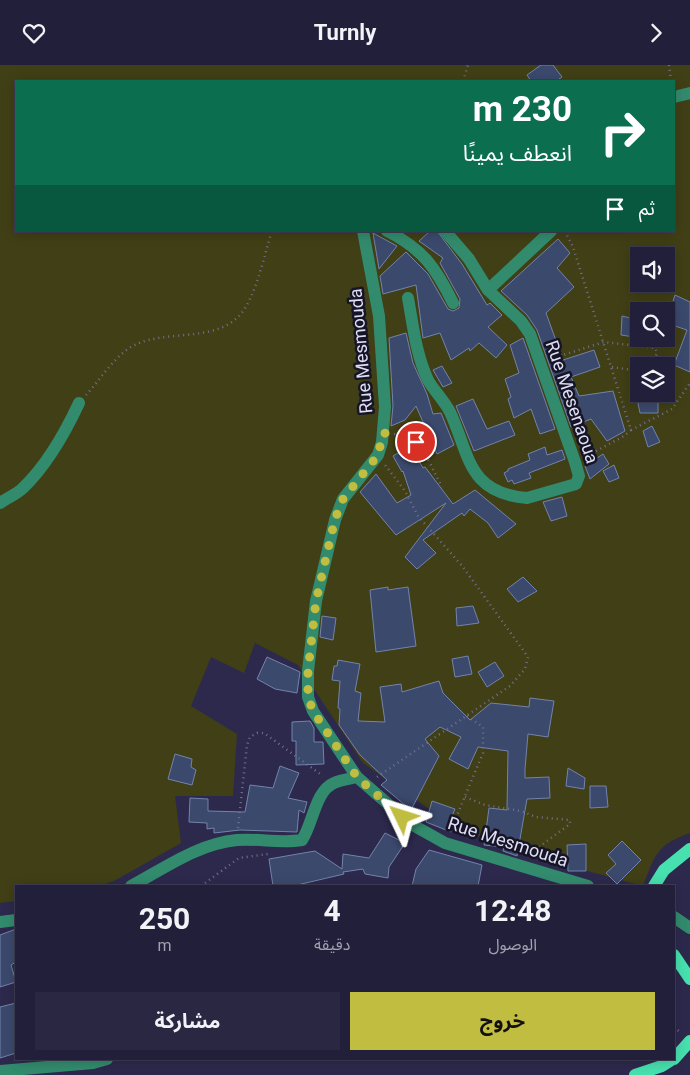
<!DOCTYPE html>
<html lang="ar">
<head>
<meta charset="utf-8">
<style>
  :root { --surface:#221f3a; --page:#2a2742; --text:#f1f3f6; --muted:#a2a2af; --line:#3f3d54; --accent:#c1bd40 }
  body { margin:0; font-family:Roboto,"Noto Sans Arabic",sans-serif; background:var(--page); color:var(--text); direction:rtl; height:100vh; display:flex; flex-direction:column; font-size:19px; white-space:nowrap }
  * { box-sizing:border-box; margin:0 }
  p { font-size:16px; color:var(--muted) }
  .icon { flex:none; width:28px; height:28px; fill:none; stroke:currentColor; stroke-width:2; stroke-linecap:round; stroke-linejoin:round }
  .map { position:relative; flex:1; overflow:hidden; direction:ltr }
  .side { position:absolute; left:15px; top:820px; width:660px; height:175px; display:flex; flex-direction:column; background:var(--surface); border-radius:0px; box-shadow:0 2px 12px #0003,0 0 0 1px var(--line); direction:rtl }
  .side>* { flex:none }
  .guide { position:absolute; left:15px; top:15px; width:660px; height:152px; border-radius:0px; box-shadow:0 2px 12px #0003,0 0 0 1px var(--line); direction:rtl; background:#0b6e4f; color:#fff; overflow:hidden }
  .controls { position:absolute; left:630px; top:182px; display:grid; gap:10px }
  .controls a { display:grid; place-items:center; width:45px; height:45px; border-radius:0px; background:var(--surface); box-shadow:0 2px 12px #0003,0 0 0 1px var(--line); font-size:25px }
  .pin { position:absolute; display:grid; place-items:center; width:42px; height:42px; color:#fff; margin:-21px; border:2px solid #fff; border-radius:50%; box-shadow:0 1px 5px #0007 }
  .me { position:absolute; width:55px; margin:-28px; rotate:311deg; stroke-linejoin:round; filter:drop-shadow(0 0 4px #0008) }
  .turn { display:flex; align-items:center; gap:18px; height:105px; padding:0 20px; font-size:22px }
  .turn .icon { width:65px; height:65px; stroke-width:2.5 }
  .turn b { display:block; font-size:35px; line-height:42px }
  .then { display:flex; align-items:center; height:48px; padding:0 20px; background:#0003; gap:10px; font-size:19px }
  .eta { display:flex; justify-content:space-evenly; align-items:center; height:85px; text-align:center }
  .eta b { font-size:30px; font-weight:700; line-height:35px }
  .cta { display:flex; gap:10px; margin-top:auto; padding:10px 20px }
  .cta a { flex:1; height:58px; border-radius:0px; background:var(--accent); color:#111; font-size:20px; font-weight:700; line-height:58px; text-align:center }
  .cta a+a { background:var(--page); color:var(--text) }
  header { display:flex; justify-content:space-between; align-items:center; height:65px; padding:0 20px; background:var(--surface); font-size:22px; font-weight:700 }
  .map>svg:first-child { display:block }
  .green { fill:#403f15; fill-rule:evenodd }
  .building { fill:#3b496d; stroke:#7383ab }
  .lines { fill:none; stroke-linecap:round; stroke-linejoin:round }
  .path { stroke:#73708f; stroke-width:2.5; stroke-dasharray:1 4; stroke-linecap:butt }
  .minor { stroke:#328b6d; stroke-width:12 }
  .major { stroke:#47e0af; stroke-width:12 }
  .route { stroke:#c1bd40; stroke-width:9; stroke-dasharray:0 16.2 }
  .labels { text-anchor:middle; stroke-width:5; stroke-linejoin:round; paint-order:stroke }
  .street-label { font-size:18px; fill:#dfdef6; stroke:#161525 }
</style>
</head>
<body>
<header><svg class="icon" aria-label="forward" viewBox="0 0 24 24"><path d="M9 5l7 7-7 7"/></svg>Turnly<svg class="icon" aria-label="heart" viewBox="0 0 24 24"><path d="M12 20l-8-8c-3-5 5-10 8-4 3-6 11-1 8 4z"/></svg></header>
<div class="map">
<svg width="690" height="1010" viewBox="0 0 690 1010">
  <rect width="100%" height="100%" fill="#2d294d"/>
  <path class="green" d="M0,0H690V768C656,780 655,790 643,821L536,792L458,764L363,698L298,600L255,578L244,608L211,592L191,641L237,669L233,731H175L181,778L116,815L100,821H16V836L0,838ZM16,16H674V166H16ZM639,191H666V219H639ZM639,246H666V274H639ZM639,301H666V329H639Z"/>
  <path class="building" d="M541,0H553L562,12L556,16H531L527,10Z
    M430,166H437L462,199L487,240L490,238L502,250L488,262L507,280L496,293L479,278L470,286L469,283L451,295L440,268L423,273L416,220L383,229L380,211L406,187L428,209L448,244L453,246L459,243L460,234L440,198L443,193L419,176Z
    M373,168L397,181L379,204Z
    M558,174L570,188L557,203L574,222L546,248L563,295L594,285L600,302L571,312L579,331L613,326L625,366L607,376L591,354L571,362L537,265L527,250L501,226Z
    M675,230L690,237V307L674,300L687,265L666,258Z
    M622,251L639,255L634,272L621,270Z
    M406,268L413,298L427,329L433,349L441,348L454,380L437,389L416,341L405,355L391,361L393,341L389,273Z
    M523,273L555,364L540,369L531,344L514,353L508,334L511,332L505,314L519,308L510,280Z
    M442,301L452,318L443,322L433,305Z
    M636,329L658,331V348H640Z
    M473,334L487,364L509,356L515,370L474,386L456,341Z
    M652,361L660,377L648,382L643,366Z
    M410,381L423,403L425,402L453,439L475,425L516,459L498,473L488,458L470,444L464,451L462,448L423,475L436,488L417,504L405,492L446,438L396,470L360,427L376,409L397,438L411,430L403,406L402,407L393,391Z
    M545,382L547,390L562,385L565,394L529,408L531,413L514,419L512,415L508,417L504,408L508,406V404L530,395L528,389Z
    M603,389L609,399L590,414L585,401Z
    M614,400L619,413L609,417L603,406Z
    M562,432L567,451L551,456L543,437Z
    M523,512L537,526L518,537L507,524Z
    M388,522V525L408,522L416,581L376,587L370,525Z
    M473,541L479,558L457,561L456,543Z
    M322,551L336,553L333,575L320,572Z
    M468,591L472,609L455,612L452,594Z
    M267,592L300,607L297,628L275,624L257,614Z
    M338,595L360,599L355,626L361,628L358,656L385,657L380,622L401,619L402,627L439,616L443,628L470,655L491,638L529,642L530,633L554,636L548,672L528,669L525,704V713L549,712L550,733L527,734L517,791L503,786L504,782L484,780L489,743L507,745L508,686L478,682L468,704L449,694L461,672L440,662L425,674L439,691L411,745L381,720L387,715L360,690L339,660L340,644L338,643L340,616L332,615L334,601H337Z
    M495,597L504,611L487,622L478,607Z
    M310,656L314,663V677H323L324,699L296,700V676H292V657Z
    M175,689L192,694L191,702L196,705L192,720L168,714Z
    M280,701L299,708L288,733L307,737L304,748L299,745L297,767L240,765L214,768V763L207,764V758L189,757L190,733L208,734V746L245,747L250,720L273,723Z
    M568,703L585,713L584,724L566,721Z
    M590,721H606L608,742L590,743Z
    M432,736L455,744L446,765L426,757Z
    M385,768L405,778L389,802L388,813L365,809L363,804L343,807L344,809L293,821H273L269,794L315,786L342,804L343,789L369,793Z
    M622,776L641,795L617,819L606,808L616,799L608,790Z
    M586,779V806H568L567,780Z
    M429,785L482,800L478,821H412L416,804Z
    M16,864V897L11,900L16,917L0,922V870Z
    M16,938V988L0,993V942Z"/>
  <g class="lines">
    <path class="path" d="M669,0L671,16
      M463,16L468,0
      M565,166L573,182L631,365L624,371L585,392
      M550,294L604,277L655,283L657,288L652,301
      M612,302L639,306
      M86,330C101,314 117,287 137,279C168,265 214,277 239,251C256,233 264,190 272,166
      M631,365L672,344L690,318
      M394,369C423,372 429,399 442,422
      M377,712L510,621L525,604L528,592L463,502L418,451L405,426L385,400
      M465,732L485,740L521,746L536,752L570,755V759L528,790
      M238,763L247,680L250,672L257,668H264L323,711
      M450,767L483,688V662L467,651
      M201,821L239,793L268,789
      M674,962L681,968"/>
    <path class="minor" d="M674,32L690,28
      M363,166L379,251L385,342L382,377L378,390L343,434L335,455L316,536L308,606V632L313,646L357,712L411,759L445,778L588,821
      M387,166C423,184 436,203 453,238
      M445,166L469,194L488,225L551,166
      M408,233C413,260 416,290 428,315C434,326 444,335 450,347C470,390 467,428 527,433L576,419L579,411L575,397L530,269L521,256L488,225
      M0,438C7,433 17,429 23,423C47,400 65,368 79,338
      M131,821C165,803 197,779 237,775C259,773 280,779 302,775C313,759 315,726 334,718C341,715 349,714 357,712
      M674,852L690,863
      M0,857L16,855
      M0,1006L93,998L107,994"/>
    <path class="major" d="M654,821L664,805L690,784
      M674,890L690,914
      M674,994L690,976
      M635,1010L662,1001L673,994"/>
  </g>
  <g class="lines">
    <path class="route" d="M402,752L357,712L313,646L308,632V606L316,536L335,454L343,434L378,390L383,368L407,370L416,377"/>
  </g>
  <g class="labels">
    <g class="street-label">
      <text transform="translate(361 286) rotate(-95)" y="6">Rue Mesmouda</text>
      <text transform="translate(572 337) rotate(71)" y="6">Rue Mesenaoua</text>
      <text transform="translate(508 777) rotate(18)" y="6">Rue Mesmouda</text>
    </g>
  </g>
</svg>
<div class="controls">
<a><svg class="icon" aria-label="sound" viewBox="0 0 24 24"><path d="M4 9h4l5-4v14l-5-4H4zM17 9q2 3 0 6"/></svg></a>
<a><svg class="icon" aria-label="search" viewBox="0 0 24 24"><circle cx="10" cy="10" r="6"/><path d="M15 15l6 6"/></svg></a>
<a><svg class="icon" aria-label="layers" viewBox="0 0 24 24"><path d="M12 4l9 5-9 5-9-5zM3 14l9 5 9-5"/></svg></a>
</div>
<div class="pin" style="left:416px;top:377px;background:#d93025"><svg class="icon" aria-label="arrive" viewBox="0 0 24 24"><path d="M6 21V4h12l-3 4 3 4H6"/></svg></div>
<svg class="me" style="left:402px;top:752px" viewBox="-20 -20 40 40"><path d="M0-17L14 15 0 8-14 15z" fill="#c1bd40" stroke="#fff" stroke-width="4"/></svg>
<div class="guide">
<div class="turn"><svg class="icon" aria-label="right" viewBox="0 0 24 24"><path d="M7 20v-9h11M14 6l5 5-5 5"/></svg><div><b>230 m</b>انعطف يمينًا</div></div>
<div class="then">ثم<svg class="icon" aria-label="arrive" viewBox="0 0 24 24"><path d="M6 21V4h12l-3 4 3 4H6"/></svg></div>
</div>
<section class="side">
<div class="eta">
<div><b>12:48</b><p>الوصول</p></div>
<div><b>4</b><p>دقيقة</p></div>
<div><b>250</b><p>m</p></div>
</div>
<div class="cta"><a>خروج</a><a>مشاركة</a></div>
</section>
</div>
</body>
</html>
